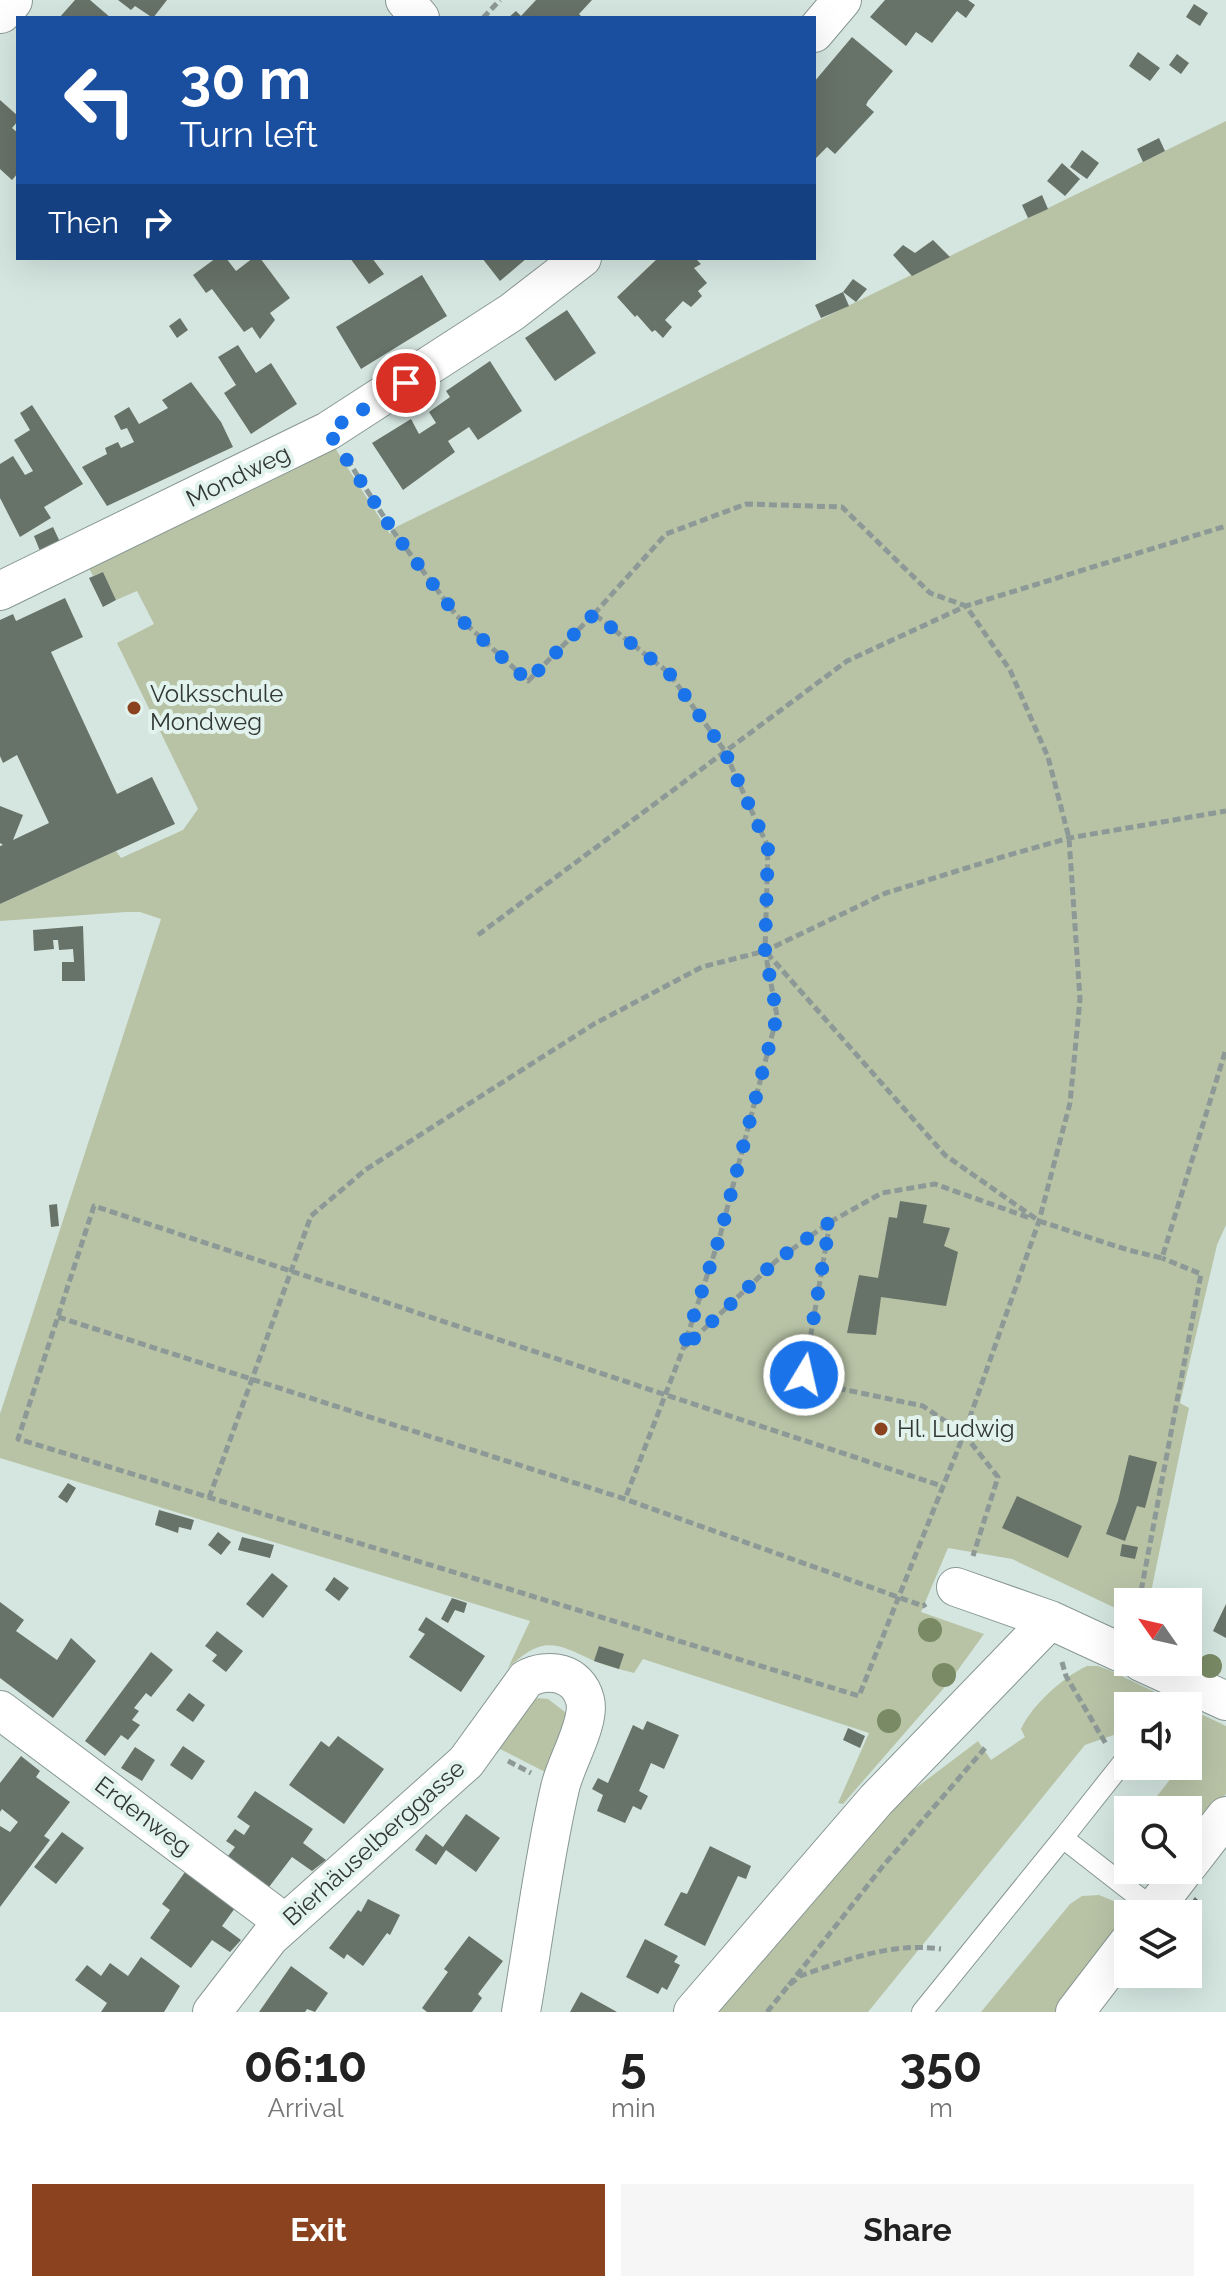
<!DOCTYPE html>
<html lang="en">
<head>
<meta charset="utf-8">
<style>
  :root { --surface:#fff; --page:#f6f6f6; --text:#222; --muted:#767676; --accent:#8a431e }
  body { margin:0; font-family:Raleway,sans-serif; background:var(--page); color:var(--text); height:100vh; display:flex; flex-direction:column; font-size:30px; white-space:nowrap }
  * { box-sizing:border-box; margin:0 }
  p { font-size:26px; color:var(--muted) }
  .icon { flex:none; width:44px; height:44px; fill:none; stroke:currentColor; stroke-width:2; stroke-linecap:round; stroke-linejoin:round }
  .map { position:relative; height:2012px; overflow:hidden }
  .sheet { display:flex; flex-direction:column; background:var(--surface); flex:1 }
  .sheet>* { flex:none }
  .guide { position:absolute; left:16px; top:16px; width:800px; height:244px; border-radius:0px; box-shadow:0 8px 32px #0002; background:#1a4fa0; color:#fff; overflow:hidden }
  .needle { width:52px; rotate:304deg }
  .controls { position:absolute; left:1114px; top:1588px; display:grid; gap:16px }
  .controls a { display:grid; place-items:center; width:88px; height:88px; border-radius:0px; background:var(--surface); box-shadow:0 8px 32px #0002; font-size:40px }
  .pin { position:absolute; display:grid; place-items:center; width:68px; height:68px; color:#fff; margin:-34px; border:4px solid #fff; border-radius:50%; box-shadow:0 2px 8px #0007 }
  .me { position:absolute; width:88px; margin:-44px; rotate:9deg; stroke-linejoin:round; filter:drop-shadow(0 0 6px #0008) }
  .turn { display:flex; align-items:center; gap:28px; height:168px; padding:0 32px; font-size:36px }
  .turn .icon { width:104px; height:104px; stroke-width:2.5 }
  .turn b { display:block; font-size:56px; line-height:68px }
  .then { display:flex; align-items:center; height:76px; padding:0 32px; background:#0003; gap:16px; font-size:30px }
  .eta { display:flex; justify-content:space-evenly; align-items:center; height:136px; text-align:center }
  .eta b { font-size:48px; font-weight:700; line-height:56px }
  .cta { display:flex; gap:16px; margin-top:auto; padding:16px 32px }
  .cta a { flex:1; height:92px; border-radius:0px; background:var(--accent); color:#fff; font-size:32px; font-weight:700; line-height:92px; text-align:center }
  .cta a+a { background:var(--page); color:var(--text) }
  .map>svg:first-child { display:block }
  .green { fill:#b8c3a6 }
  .building { fill:#677268 }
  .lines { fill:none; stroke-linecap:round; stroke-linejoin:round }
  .service-casing { stroke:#889793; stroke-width:22 }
  .minor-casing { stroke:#889793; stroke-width:40 }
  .tertiary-casing { stroke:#889793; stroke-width:46 }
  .path { stroke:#8d9996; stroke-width:5; stroke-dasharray:8 4; stroke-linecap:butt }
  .service { stroke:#fff; stroke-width:20 }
  .minor { stroke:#fff; stroke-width:38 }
  .tertiary { stroke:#fff; stroke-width:44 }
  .tree { fill:#798a65 }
  .route { stroke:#1a73e8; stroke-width:14; stroke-dasharray:0 25.2 }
  .poi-dot { fill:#8a431e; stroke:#e2f3ee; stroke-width:3 }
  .labels { text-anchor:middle; stroke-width:8; stroke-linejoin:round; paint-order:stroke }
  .street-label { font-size:24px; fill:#323836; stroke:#e2f3ee }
  .poi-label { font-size:24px; fill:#323836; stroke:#e2f3ee; text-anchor:start }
</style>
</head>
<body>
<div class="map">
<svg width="1226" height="2012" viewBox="0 0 1226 2012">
  <rect width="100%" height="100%" fill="#d5e6e1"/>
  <path class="green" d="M1226,121V1225L1217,1245L1180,1403L1189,1408L1149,1602H1128V1614L1012,1559L948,1548L921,1612L984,1634L950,1681L843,1804L838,1803L869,1733L643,1659L634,1673C620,1669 605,1666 592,1660C553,1641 542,1637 508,1668L530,1621L0,1458V1414L161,919L140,912H126L0,921V904L116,851L121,858L183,830L198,809L117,643L154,624L137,591L116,600L103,572L93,576L89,568L335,448L390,534L396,527Z
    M1087,1666H1098L1109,1670L1184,1706H1128V1736L1122,1732L1085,1745L868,2012H717L900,1800L978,1741L991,1760L1025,1737L1021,1729C1032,1705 1063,1677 1087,1666Z
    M538,1698L548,1699L565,1712V1725L549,1774L498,1748L526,1705Z
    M1188,1708L1226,1726V1794L1188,1842V1810H1146L1176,1772L1169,1766H1188Z
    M1099,1895L1116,1902L1126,1917L1122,1925L1056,2012H981L1070,1904L1082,1896Z"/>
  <path class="building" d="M75,0H90L111,18H59Z
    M118,0H167L153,18L135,6L131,10Z
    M536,0H592L579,14L583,18H508L516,11L521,16Z
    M885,0H968L975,5L966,18L957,11L932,43L916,32L906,46L870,17Z
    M1194,4L1208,13L1200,26L1186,17Z
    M852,37L893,71L868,101L866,105L874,112L835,154L827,147L814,160V82Z
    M1138,52L1160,68L1150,81L1129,66Z
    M1177,54L1189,63L1181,74L1169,65Z
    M0,100L18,116V121L12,128L18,133V173L12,180L0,169Z
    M1159,138L1165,151L1143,162L1137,149Z
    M1082,150L1099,163L1087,179L1070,167Z
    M1062,163L1080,179L1065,196L1047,181Z
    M1042,195L1048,209L1028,218L1022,205Z
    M933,240L950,257L912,276L893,255L903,245L915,253Z
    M216,258H226L236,271L253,258H260L290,298L270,313L275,320L260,339L252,327L244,332L212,289L206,293L193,275Z
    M350,258H372L384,274L369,284Z
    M482,258H527L500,281Z
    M658,258H695L701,264L694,268L707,283L698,291L702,296L691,307L683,301L665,320L672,327L663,338L655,330L652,332L637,315L635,317L617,297Z
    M422,275L447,316L361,369L336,327Z
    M853,279L867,289L856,302L843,292L849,306L821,318L815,305L843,292Z
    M567,310L596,353L555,381L525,338Z
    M180,318L188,330L177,338L169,326Z
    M238,345L256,373L271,363L297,404L251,434L224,393L236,385L218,357Z
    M490,361L522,411L478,440L469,427L448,441L455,452L403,490L372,443L411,419L419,434L436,423L429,412L450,397L446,391Z
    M191,382L221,422L233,447L107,506L82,467L107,454L105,448L118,442L121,448L134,442L127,428L121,430L114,416L129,407L139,424L168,408L162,400Z
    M32,405L83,484L44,507L51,518L20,537L0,498V464L13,456L25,475L33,471L14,440L30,430L20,413Z
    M53,527L60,542L40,551L34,536Z
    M103,572L116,600L103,607L89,578Z
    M65,598L83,637L51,652L117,794L152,777L175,824L0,904V846L3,845L0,843V806L23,815L13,840L49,823L17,755L3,763L0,756V620L13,614L16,621Z
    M83,926L85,981H62V962H74L73,949L59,950L58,940H53L54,949L34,951L33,930Z
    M900,1201L927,1205L923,1223L950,1228L944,1246L958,1252L946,1306L881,1297L876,1335L847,1333L859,1275L878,1278L889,1217L897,1218Z
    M57,1204L59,1226L51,1227L49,1205Z
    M1129,1455L1157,1462L1145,1508L1137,1506L1125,1541L1106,1534L1118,1501Z
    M68,1483L76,1488L67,1503L58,1497Z
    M1017,1496L1082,1526L1068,1558L1002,1528Z
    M159,1510L194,1520L191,1530L179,1527L178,1533L155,1525Z
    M218,1532L231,1542L221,1555L208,1545Z
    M242,1537L274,1545L270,1558L238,1550Z
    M1122,1544L1138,1547L1135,1559L1120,1556Z
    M272,1573L288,1586L263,1618L246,1604Z
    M334,1577L349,1588L339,1601L325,1590Z
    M452,1598L467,1603L464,1613L455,1610L448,1623L441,1619Z
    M0,1602L24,1620L16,1631L57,1660L71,1638L96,1661L53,1718L0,1678Z
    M1226,1604V1638L1213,1631Z
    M426,1617L485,1656L461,1692L409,1657L425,1634L418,1630Z
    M217,1631L243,1651L226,1672L212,1661L217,1655L205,1646Z
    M599,1646L624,1654L619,1669L594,1661Z
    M151,1652L173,1670L151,1697L146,1693L134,1708L139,1711L132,1720L140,1725L128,1740L121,1735L105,1756L85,1741Z
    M189,1693L205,1705L193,1722L176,1710Z
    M647,1721L679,1735L664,1769L651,1763L639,1791L648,1796L641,1810L633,1806L625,1823L597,1811L603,1795L592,1789L598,1778L608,1783L633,1725L643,1730Z
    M848,1728L865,1736L860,1748L843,1740Z
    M338,1736L384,1769L344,1824L289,1785L321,1741L329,1747Z
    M183,1746L205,1761L192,1780L170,1765Z
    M135,1747L155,1760L142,1781L121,1768Z
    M21,1756L40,1771L36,1777L70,1802L44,1836L50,1840L0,1907V1826L10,1832L18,1822L2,1809L0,1812V1783Z
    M255,1791L313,1829L303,1843L326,1860L312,1871L292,1857L269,1887L228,1856L235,1847L226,1841L235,1829L244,1835L250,1826L237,1817Z
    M466,1814L500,1838L476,1872L446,1850L436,1865L415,1850L426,1834L443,1847Z
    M62,1832L84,1848L56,1884L34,1867Z
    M710,1846L751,1866L746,1879L738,1876L705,1946L664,1925L681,1892L687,1894Z
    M185,1872L235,1908L222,1926L241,1940L230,1952L212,1940L191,1968L150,1938L170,1910L162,1904Z
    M1195,1897L1201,1903L1188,1920V1914H1172L1179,1905L1185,1910Z
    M368,1899L400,1915L390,1935L387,1933L363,1966L347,1954L344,1959L329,1948L358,1910L361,1912Z
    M469,1936L503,1961L478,1994L482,1998L472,2012H427L422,2008L448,1972L444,1969Z
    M645,1939L678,1956L674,1962L680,1965L667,1990L662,1987L658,1994L626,1977Z
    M141,1957L180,1986L164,2012H101L107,2003L75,1980L87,1965L101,1976L110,1963L128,1976Z
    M291,1966L328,1993L315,2012L307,2009L305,2012H259Z
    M581,1992L617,2012H570Z"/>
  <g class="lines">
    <defs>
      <path id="service" d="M1063,1838L1124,1761
        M922,2012L1063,1838L1154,1909"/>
      <path id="minor" d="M405,0L420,18
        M814,33L842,0
        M0,591L328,431L512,312L582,258
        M956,1587L1050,1620L1128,1656
        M1141,1662L1226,1701
        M0,1710L285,1923
        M1188,1865L1226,1816
        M1150,1914L1184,1870
        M212,2012L270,1937L466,1762L526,1679C548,1667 578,1672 585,1700C591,1722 565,1764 560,1788C543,1861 534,1938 521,2012
        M693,2012L876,1800L1050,1620
        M1075,2012L1128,1943"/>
      <path id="tertiary" d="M0,11L10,0"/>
    </defs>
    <use href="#service" class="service-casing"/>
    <use href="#minor" class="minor-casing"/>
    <use href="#tertiary" class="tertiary-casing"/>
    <path class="path" d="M483,18L500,0
      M347,459L393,531L456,615L528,681L594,614L669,673L724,750L768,847L765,951L777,1016L720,1236L683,1349L625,1499
      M594,614L666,534L746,504L842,507L930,593L966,606L1010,670L1048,757L1069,838L1080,999L1070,1103L1039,1221L964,1434L998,1477L973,1556
      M478,935L847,661L966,606L1226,526
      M767,953L945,1155L1039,1221L1128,1250L1162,1258L1226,1049
      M830,1222L804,1375L818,1384L923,1406L964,1434L859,1696L18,1439L94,1206L942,1486
      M58,1317L625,1499L923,1606L926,1604
      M685,1347L776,1261L830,1222L882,1193L935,1184L1030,1218
      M209,1498L311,1216L365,1170L594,1024L702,967L765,951L886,893L1002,857L1069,838L1226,811
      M1139,1602L1201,1274L1162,1258
      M1062,1662L1066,1676L1106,1744
      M508,1761L531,1773
      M789,1985L883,1866L985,1748
      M767,2012L789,1985L800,1976C846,1960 891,1942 941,1949"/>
    <use href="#service" class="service"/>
    <use href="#minor" class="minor"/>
    <use href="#tertiary" class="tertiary"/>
  </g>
  <g class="tree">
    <circle cx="930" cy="1630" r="12"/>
    <circle cx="1210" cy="1666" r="12"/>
    <circle cx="944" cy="1675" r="12"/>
    <circle cx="889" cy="1721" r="12"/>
  </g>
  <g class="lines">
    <path class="route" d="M406,383L328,431L393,531L456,615L528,681L594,614L669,673L724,750L768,847L765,951L777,1016L720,1236L683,1349L776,1261L830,1222L804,1375"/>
  </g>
  <g class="poi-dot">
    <circle cx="134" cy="708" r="8"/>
    <circle cx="881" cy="1429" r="8"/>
  </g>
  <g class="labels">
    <g class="street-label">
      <text transform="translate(238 476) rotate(-26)" y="8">Mondweg</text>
      <text transform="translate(143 1816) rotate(37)" y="8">Erdenweg</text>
      <text transform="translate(374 1843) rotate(-42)" y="8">Bierhäuselberggasse</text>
    </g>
    <g class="poi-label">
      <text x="150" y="702">Volksschule<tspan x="150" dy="28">Mondweg</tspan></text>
      <text x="897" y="1437">Hl. Ludwig</text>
    </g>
  </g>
</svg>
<div class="controls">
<a><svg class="needle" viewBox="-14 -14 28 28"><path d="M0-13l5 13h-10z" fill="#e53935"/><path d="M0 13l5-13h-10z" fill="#767676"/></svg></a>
<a><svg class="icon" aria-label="sound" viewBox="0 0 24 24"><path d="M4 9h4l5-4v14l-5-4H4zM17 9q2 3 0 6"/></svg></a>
<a><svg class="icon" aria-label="search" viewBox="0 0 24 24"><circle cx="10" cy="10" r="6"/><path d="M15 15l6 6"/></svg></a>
<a><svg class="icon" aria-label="layers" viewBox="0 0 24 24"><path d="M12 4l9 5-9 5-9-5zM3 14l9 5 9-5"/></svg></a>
</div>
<div class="pin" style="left:406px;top:383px;background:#d93025"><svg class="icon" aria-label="arrive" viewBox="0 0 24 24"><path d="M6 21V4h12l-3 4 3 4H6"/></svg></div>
<svg class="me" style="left:804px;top:1375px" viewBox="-20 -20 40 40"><circle r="17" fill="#1a73e8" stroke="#fff" stroke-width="3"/><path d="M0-11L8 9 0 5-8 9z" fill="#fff"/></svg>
<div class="guide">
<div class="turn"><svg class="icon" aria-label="left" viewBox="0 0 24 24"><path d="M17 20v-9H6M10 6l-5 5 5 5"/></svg><div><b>30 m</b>Turn left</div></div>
<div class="then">Then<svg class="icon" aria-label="right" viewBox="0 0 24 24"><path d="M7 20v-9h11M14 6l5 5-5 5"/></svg></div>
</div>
</div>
<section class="sheet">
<div class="eta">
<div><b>06:10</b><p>Arrival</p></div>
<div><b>5</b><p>min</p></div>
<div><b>350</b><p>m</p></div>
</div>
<div class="cta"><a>Exit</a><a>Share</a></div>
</section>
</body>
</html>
